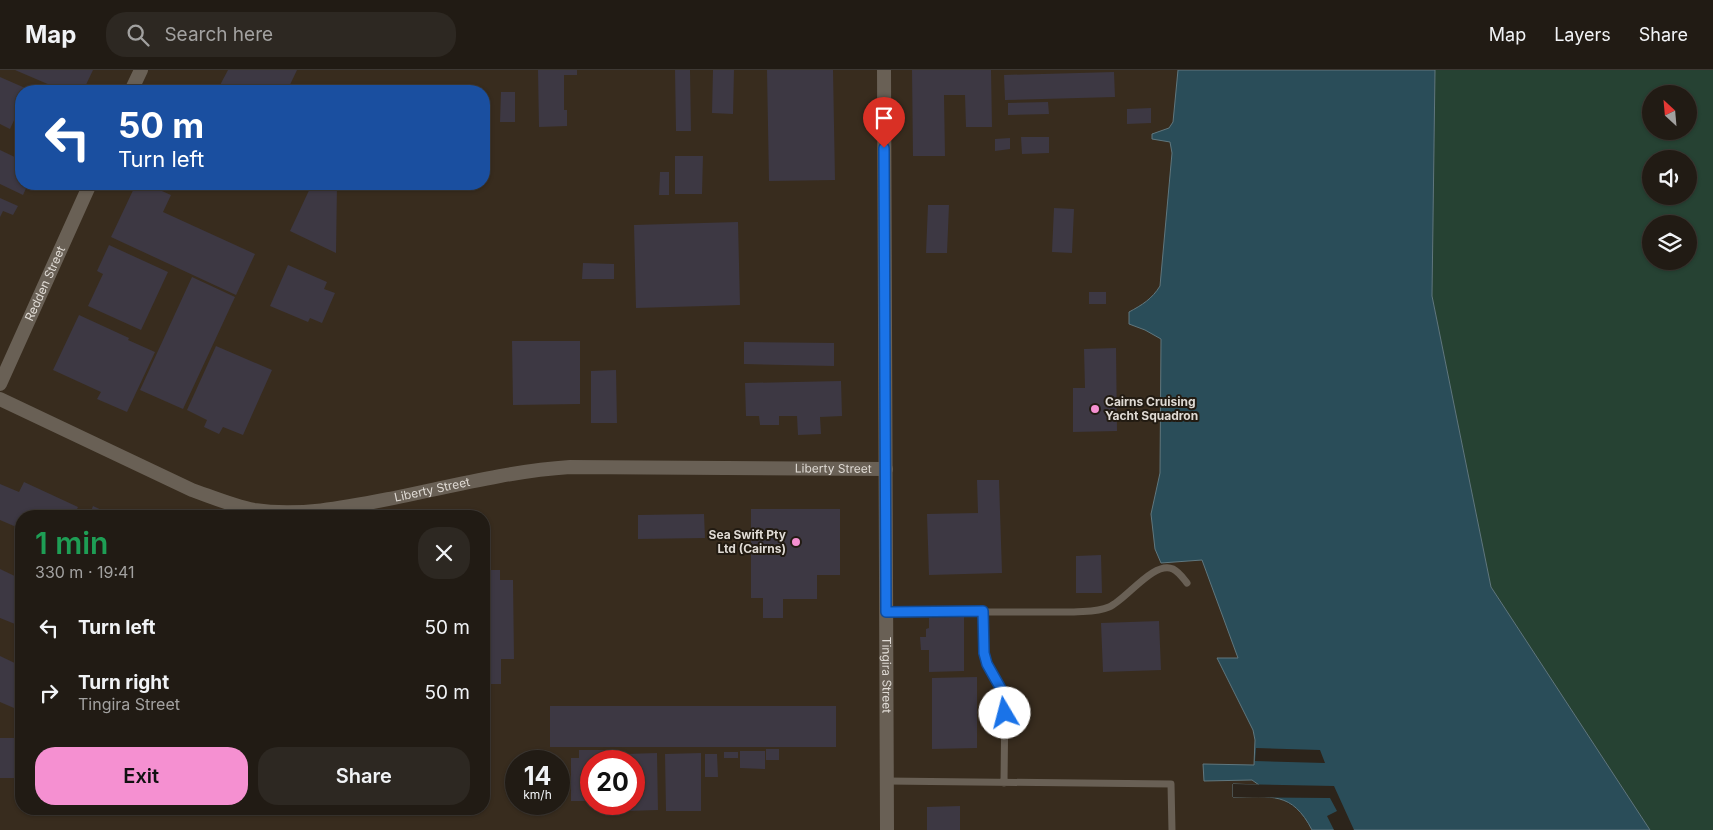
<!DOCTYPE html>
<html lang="en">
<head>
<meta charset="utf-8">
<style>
  :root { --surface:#211b14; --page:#2d2822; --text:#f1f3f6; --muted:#a2a1a0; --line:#3e3934; --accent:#f590d1 }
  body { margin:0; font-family:Inter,sans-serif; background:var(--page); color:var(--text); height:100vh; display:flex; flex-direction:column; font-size:19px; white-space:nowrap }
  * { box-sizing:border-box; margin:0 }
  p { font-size:16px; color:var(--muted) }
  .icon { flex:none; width:28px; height:28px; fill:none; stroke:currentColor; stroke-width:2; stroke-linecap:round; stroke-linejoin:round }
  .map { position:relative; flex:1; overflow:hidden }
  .panel { position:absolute; left:15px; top:440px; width:475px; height:305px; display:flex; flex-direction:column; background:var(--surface); border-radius:20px; box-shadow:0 1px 4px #0004,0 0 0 1px var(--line) }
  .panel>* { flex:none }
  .banner { position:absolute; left:15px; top:15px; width:475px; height:105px; border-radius:20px; box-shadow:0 1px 4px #0004,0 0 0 1px var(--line); background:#1a4fa0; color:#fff; overflow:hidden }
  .needle { width:32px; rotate:334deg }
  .tools { position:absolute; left:1642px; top:15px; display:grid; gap:10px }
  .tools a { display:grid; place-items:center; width:55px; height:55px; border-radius:50%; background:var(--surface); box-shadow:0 1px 4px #0004,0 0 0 1px var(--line); font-size:25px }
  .speed { position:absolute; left:505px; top:680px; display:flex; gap:10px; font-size:25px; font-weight:700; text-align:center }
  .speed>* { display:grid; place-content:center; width:65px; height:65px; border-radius:50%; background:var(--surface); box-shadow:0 1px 4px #0004,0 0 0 1px var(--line); line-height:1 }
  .speed small { font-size:12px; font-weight:400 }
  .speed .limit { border:8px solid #d22; background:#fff; color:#111 }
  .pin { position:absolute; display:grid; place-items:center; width:42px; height:42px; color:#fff; margin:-51px -21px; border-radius:50% 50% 50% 0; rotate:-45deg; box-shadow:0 0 5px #0007 }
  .pin .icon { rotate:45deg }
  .me { position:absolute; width:55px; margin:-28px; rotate:352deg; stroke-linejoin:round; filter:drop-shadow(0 0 4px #0008) }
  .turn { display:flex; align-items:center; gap:18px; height:105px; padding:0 20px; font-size:22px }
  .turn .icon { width:65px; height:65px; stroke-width:2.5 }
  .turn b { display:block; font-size:35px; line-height:42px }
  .round { display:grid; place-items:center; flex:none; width:52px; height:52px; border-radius:20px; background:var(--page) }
  .summary { display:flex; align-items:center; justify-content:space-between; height:85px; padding:0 20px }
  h1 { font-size:30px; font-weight:600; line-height:38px; color:#1e9e55 }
  .cta { display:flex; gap:10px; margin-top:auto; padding:10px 20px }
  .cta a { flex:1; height:58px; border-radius:20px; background:var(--accent); color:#111; font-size:20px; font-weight:600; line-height:58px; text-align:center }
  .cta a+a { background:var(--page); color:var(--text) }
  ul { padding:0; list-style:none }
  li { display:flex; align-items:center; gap:15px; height:65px; padding:0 20px }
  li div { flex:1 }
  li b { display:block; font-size:19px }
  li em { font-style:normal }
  header { display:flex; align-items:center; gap:30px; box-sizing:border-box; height:70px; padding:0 25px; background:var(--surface); border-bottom:1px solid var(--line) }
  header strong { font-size:24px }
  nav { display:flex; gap:28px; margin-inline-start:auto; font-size:18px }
  .search { width:350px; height:45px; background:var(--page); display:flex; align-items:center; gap:12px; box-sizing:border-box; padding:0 18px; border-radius:20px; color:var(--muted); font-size:19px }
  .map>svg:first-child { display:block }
  .built { fill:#382c1e; fill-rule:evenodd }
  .green { fill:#264233; fill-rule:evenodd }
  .water { fill:#2a4d59; stroke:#60777e }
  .pier { fill:#2c241b }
  .building { fill:#3d3843 }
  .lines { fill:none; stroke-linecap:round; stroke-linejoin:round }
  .service { stroke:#696055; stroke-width:7 }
  .minor { stroke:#696055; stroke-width:14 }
  .route-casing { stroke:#114b97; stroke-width:12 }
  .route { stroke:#1a73e8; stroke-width:9 }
  .poi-dot { fill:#f590d1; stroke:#221b12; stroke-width:2 }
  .labels { text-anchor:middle; stroke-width:4; stroke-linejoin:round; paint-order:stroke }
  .street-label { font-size:12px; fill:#dfdad4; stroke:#221b12 }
  .poi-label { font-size:12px; font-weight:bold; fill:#dfdad4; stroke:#221b12; text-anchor:start }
</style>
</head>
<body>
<header>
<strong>Map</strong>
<div class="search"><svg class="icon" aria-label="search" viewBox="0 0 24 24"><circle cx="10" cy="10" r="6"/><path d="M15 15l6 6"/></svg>Search here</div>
<nav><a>Map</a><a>Layers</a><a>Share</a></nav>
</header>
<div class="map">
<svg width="1713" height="760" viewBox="0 0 1713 760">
  <rect width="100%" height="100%" fill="#2c241b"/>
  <path class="built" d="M0,0H1178L1173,52L1169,58L1152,69L1170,72L1172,83L1160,216L1154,225L1144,234L1129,242V254L1145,260L1161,268L1160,403L1151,444L1161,493L1202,490L1239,588L1217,589L1253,660L1255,670V695L1203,694L1234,709L1252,710L1260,715L1233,727H1278L1300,741L1312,760H0ZM21,21H484V114H21ZM21,446H484V739H21ZM516,691H559V734H516ZM591,691H634V734H591Z"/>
  <path class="green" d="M1435,0H1713V760H1650L1491,517L1432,226ZM1651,24H1689V61H1651ZM1651,89H1689V126H1651ZM1651,154H1689V191H1651Z"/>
  <path class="water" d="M1178,0H1435L1432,226L1491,517L1650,760H1312C1292,721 1271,727 1233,727V714L1259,715L1252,710L1204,711L1203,694L1254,695L1255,670L1253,660L1217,588H1238L1202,490L1161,493L1155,479L1151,444L1160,403L1161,269L1145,260L1129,254V242C1142,235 1152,229 1160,216L1172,83L1170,72L1152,69V64L1169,58L1173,52Z"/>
  <path class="pier" d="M1256,678L1320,680L1325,693L1255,691Z
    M1233,714L1334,716L1354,760H1334L1327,746L1337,741L1330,728L1233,727Z"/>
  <path class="building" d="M15,0H93L83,21H64Z
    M228,0H297L287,21H229L219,17Z
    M538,0H577V5H564V40H567V56L539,57Z
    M675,0H690L691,61H676Z
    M713,0H734L733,44L712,43Z
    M767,0H833L835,110L769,111Z
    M912,0H991L992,57H966L965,25H944L945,86H913Z
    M1114,2L1115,27L1005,30L1004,5Z
    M0,7L32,21H21V35L10,59L0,54Z
    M501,22H515V52H500Z
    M1048,32L1049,44L1008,45V33Z
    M1151,38V53L1127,54V39Z
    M1021,67H1049V83L1022,84Z
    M1010,68V79L995,81V69Z
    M0,80L21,90V114H28L23,125L0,114Z
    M675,86H703L702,124H675Z
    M660,102H669V125H659Z
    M136,114H146L171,125L163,142L255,184L236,225L111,167Z
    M312,114H337L336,183L290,161Z
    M354,114H472V116L354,118Z
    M0,128L18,136L13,145L3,141L0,147Z
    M928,135H949L947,183H926Z
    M1054,138L1074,139L1072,183L1052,182Z
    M738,152L740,235L636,238L634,155Z
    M109,175L168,202L141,260L88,236L103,204L97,201Z
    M583,193L614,194V209H582Z
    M288,195L327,212L324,219L335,223L322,253L310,248L308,252L270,236Z
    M192,207L235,227L183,339L140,320Z
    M1089,222H1106V234H1089Z
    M79,245L129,268L128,270L155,282L127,342L97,329L101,322L53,300Z
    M512,271H580V334L513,335Z
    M744,272L834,273V296L744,294Z
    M216,276L272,300L243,365L223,357L219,364L204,357L207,350L187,340Z
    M1116,278L1117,361L1073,362V318H1085L1084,279Z
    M616,300L617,353H591V301Z
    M841,311L842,346L820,347L821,364L798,365L797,346H779V355H760L759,346H746L745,313Z
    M977,410H999L1002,503L929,505L927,444L978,443Z
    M24,412L78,437L74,446H21V459L0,450V414L19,422Z
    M93,436L108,443L109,446H89Z
    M751,439H840V505H817V529H783V548H763V528H751Z
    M704,444L705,468L638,469V445Z
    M1101,485L1102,523H1076V486Z
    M0,499L21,509V541L15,554L0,548Z
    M484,500H500V510H513L514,589H501V614H484Z
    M964,547V601L929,602V580H921L920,567H926V559L929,558V548Z
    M1159,551L1161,600L1103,602L1101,553Z
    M0,586L21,596V641L0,632Z
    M977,607V678L932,679V608Z
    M550,636H836V677H550Z
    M0,668H20L19,708H0Z
    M766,679H779V690H766Z
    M579,680H609V691H591V731H571V688H579Z
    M740,681H765V699L740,698Z
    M724,682H738V688H724Z
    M657,683L658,740L627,741V734H634V691H626V684Z
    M701,683V741H666L665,684Z
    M705,684H717L718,707H705Z
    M960,736V760H927V737Z"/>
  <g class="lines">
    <path class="service" d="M983,541L984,583L987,595L1005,626L1004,713
      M886,542H1074C1086,541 1098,542 1109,537C1126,530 1154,490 1173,499C1179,502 1183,508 1187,513
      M887,711L1171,714L1172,760"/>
    <g class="minor">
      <path id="s1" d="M884,0L887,760"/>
      <path d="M131,21L141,0"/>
      <path id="s2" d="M0,314L90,114"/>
      <path id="s3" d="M0,329L192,420C212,427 233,436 254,440C301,447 348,437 394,428C452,416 510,401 570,397L886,399"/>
    </g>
  </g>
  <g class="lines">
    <defs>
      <path id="route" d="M884,78L886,542L983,541L984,583L987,594L1005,626V643"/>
    </defs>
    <use href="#route" class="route-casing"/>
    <use href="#route" class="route"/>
  </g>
  <g class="poi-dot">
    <circle cx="1095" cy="339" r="5"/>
    <circle cx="796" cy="472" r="5"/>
  </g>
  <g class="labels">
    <g class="street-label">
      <text dy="4" stroke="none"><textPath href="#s2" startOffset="110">Redden Street</textPath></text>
      <text dy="4" stroke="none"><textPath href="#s3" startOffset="861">Liberty Street</textPath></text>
      <text dy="4" stroke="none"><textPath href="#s3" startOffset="458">Liberty Street</textPath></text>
      <text dy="4" stroke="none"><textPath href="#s1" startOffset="605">Tingira Street</textPath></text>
    </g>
    <g class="poi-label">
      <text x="1105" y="336">Cairns Cruising<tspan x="1105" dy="14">Yacht Squadron</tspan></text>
      <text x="786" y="469" text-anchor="end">Sea Swift Pty<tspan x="786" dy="14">Ltd (Cairns)</tspan></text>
    </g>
  </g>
</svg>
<div class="tools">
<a><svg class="needle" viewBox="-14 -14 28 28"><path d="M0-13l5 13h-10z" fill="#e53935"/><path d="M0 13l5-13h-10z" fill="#a2a1a0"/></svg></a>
<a><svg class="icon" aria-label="sound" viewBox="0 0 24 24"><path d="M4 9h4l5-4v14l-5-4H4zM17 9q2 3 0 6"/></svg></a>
<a><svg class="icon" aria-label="layers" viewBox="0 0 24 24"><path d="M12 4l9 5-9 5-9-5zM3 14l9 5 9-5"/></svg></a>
</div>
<div class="speed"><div>14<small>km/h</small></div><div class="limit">20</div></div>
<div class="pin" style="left:884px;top:78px;background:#d93025"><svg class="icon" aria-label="arrive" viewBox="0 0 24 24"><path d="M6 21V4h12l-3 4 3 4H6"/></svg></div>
<svg class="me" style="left:1005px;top:643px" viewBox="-20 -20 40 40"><circle r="19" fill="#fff"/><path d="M0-13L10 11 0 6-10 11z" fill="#1a73e8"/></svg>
<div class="banner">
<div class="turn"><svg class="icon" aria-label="left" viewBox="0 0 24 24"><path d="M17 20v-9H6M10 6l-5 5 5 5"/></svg><div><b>50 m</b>Turn left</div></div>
</div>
<section class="panel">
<div class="summary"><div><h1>1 min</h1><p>330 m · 19:41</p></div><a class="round"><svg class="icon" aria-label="close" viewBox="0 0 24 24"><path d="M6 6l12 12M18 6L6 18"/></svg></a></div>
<ul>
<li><svg class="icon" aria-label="left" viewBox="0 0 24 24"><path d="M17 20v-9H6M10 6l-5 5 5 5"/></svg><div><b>Turn left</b></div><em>50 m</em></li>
<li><svg class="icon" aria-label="right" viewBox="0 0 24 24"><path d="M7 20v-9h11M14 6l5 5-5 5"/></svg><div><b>Turn right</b><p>Tingira Street</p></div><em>50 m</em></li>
</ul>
<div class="cta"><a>Exit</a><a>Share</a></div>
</section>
</div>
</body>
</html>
